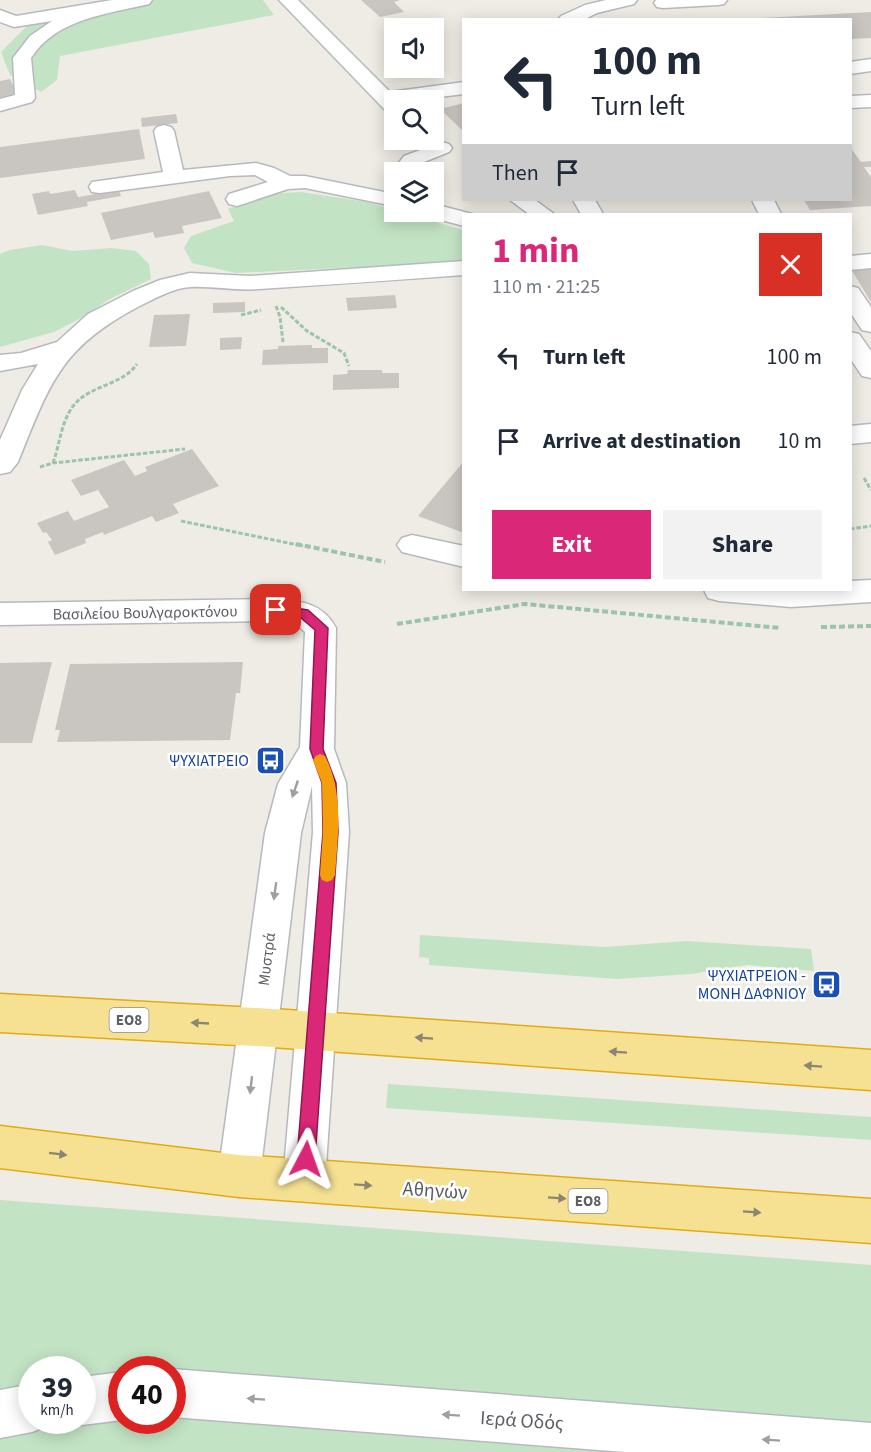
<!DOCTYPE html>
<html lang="en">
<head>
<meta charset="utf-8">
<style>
  :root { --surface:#fff; --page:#f2f2f3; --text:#1f2937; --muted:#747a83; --accent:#db2777 }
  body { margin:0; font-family:"Source Sans 3",sans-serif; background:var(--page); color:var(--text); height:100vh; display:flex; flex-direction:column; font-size:22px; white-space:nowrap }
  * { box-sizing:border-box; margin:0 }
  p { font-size:20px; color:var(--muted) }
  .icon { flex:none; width:33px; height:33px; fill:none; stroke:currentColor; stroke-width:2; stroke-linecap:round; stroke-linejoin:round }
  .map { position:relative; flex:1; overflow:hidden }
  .sheet { position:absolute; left:462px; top:213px; width:390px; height:378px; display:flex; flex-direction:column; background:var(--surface); border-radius:0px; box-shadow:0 3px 15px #0003 }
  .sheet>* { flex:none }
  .banner { position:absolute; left:462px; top:18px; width:390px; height:183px; border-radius:0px; box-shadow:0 3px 15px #0003; background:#fff; color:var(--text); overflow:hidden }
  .controls { position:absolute; left:384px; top:18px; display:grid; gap:12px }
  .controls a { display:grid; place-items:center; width:60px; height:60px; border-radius:0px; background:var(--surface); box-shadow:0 3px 15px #0003; font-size:30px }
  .speed { position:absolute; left:18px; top:1356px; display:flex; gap:12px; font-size:30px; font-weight:700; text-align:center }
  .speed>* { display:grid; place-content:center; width:78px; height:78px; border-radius:50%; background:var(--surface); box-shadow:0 3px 15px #0003; line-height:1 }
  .speed small { font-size:15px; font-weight:400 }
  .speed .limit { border:9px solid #d22; background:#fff; color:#111 }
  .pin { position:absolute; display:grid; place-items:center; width:51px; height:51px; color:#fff; margin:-26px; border-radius:12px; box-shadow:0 3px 9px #0006 }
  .me { position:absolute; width:66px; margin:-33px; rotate:4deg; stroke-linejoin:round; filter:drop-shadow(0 0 4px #0008) }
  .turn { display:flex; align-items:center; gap:21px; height:126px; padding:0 30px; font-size:27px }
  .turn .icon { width:78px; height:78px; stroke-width:2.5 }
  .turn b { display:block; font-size:42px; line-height:51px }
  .then { display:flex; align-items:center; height:57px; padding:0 30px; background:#0003; gap:12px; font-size:22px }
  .round { display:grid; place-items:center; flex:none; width:63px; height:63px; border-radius:0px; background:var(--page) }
  .head { display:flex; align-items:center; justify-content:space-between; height:102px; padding:0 30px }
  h1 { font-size:36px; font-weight:700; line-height:45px; color:var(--accent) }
  .primary-button { display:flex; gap:12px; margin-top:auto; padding:12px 30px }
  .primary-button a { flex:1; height:69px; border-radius:0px; background:var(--accent); color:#fff; font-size:24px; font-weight:700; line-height:69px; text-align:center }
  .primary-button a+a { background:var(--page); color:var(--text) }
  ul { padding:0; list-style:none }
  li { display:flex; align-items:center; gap:18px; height:84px; padding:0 30px }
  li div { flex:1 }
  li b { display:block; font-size:22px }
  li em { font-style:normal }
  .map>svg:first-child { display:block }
  .green { fill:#c3e4c4; fill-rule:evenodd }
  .building { fill:#c9c6c2 }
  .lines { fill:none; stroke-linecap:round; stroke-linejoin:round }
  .minor-casing { stroke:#b7b9be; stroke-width:3 }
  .highway-casing { stroke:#e4ab0f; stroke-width:3 }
  .path-far1 { stroke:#9cc4aa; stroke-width:3; stroke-dasharray:4.5 2; stroke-linecap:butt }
  .path { stroke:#9cc4aa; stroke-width:4; stroke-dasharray:6 3; stroke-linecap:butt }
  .minor { fill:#fff; fill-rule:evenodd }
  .highway { fill:#f6e193; fill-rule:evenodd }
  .oneway { fill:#9d9fa2 }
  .oneway2 { fill:#8a8672 }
  .route { fill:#db2777; stroke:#8e194d; stroke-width:1.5 }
  .slow { fill:#f59e0b }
  .labels { text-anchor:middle; stroke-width:5; stroke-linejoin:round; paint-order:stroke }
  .shield { fill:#fff; stroke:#8d8f92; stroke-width:1.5 }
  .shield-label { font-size:15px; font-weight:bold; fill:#5c5f64 }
  .street-label { font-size:16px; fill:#5c5f64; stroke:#fff }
  .transit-label { font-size:16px; fill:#164399; stroke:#fff; text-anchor:end }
  .near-street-label { font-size:20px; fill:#5c5f64; stroke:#fff }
</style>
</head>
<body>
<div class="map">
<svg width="871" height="1452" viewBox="0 0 871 1452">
  <rect width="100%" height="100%" fill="#eeece4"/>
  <path class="green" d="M154,0H263L274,15L60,56L57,80L41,92L10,75L1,52L31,22Z
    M301,192L368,202L463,230V262L236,273L192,263L184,248L191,236L234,221L228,209L265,194Z
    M42,245L72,251L112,248L136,251L149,264L151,279L110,299L81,318L54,332L0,347V254L10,250Z
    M420,935L604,947L687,941L811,949L814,971L748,965L691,974L617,979L429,965V958L419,957Z
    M388,1084L871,1117V1140L386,1108Z
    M0,1200L871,1265V1452H0ZM32,1370H82V1420H32ZM122,1370H172V1420H122Z"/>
  <path class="building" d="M361,0H400L394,2L404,12L380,17Z
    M871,12V38L850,39V20H760V18Z
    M10,79L19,97L0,101V81Z
    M464,103V132L440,109Z
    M176,114L178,123L142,127L141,118Z
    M139,129L145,159L0,178V147Z
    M850,147L861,162L871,161V167H864L871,177V206L810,210L804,200H850Z
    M75,190L78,197L119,190L121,196L87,202L88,206L38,215L32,194L49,191L50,194Z
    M209,191L222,218L182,226L184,233L155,238L153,232L111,240L101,213Z
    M871,268V302L851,269Z
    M395,295L397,308L348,311L346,298Z
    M245,302V312L213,313V303Z
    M190,314L186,346L149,347L154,315Z
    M242,337L241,349L220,350V338Z
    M312,345V348H328V363L262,365L263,350L278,349V346Z
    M348,370H382V373H399V388L333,390V375L347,374Z
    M192,449L219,486L173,504L179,513L156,522L152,516L104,535L103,532L85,539L86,543L55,555L48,542L52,540L46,532L43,533L37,523L68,511L74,521L109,507L98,490L81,496L71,480L124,460L135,476L147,471L145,467Z
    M464,461V533L418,516Z
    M52,662L32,743H0V663Z
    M243,662L240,693H236L230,740L57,742L60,730H55L70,664Z"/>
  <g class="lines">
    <defs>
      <path id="minor" d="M112,0H152L149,4C108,14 57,18 31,58L35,98L32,102L0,111V99L15,95L13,58L30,36L52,21L14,27L0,22V10L16,16Z
        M279,0H298L390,92L464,82V94L415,100H394V114L387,112Z
        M606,0H637L634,4L597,13L583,20H558L561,16L585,5Z
        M656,0H727L724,4L718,5L663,8L657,7L654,3Z
        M871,59V71L850,74V62Z
        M871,95V107L850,108V96Z
        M164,125L171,127L174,131L183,170L256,163L274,168L290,176H305L394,194V206L305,188L288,189L237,206L229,204L226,199L229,194L268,182L255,175L230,176L100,193L92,192L89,187L92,182L163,172L154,131L157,127Z
        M442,142L449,144L452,148L449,152L419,164L413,172H394V175L392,172L404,156Z
        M510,200H535L554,214H529Z
        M573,200H595L603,214H581Z
        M752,200H774L781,214H759Z
        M434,204L472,214H464V226L426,216L423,212H434Z
        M871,254V268L850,270V256Z
        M464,261V275C395,280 327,285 259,289C236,291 213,286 191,287C172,288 152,300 136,308C59,349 49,386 18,462L10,472L0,474V440L22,390L38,364L0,371V355L21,353L57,342L88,314L133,291L160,280L190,273L250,276Z
        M850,286L858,288L871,307V332L862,330L850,312Z
        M850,332L859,334L871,351V378L862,376L850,358Z
        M871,424V442L850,444V426Z
        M412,535L464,546V567L402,552L397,545L402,538Z
        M871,580V602L791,607L719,601L708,598L704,590H850V581Z
        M276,599C301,601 323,603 336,628L334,749L346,783L349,832L325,1180L319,1195L304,1201L289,1195L283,1180L313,832L312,786L301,833L260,1176L254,1191L239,1197L224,1191L218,1176L265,833L278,784L300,747L305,632L296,624L276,621L0,625V603Z
        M172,1369L871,1423V1452H625L172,1417Z
        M122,1372V1420L82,1425L72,1420H82V1377Z
        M32,1384V1420H51L49,1425L32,1432L0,1438V1390Z"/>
      <path id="highway" d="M0,994L258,1008L871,1050V1090L258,1046L0,1032Z
        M0,1126L239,1155L871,1199V1243L239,1197L0,1168Z"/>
    </defs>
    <use href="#minor" class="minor-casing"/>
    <use href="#highway" class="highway-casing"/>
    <path class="path-far1" d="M276,306L280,317L283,342
      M281,307L307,331L344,353L349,366
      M241,315L261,310
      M53,463C60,444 61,421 74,405C90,385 123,385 137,364
      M40,467L53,463L185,449
      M864,478L871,490
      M181,521L303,546
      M850,529L871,526"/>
    <path class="path" d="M296,544L385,562
      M397,624L525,604L780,628
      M821,627L871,626"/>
    <use href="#minor" class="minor"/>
    <use href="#highway" class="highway"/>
  </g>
  <defs><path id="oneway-solid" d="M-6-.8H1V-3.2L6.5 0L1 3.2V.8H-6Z" transform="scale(1.5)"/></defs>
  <g class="oneway">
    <use href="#oneway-solid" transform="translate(295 789) rotate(109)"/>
    <use href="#oneway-solid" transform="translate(275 891) rotate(98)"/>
    <use href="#oneway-solid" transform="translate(251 1085) rotate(97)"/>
    <use href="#oneway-solid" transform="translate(256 1399) rotate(-176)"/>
    <use href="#oneway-solid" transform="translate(451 1415) rotate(-176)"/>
    <use href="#oneway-solid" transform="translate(771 1440) rotate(-176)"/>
  </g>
  <g class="oneway2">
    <use href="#oneway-solid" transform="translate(200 1023) rotate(-177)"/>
    <use href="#oneway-solid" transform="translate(424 1038) rotate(-176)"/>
    <use href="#oneway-solid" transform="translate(618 1052) rotate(-176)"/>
    <use href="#oneway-solid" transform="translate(813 1066) rotate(-176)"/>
    <use href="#oneway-solid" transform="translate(58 1154) rotate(7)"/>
    <use href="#oneway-solid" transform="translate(363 1185) rotate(4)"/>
    <use href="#oneway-solid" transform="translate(557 1198) rotate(4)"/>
    <use href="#oneway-solid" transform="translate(752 1212) rotate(4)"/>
  </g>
  <path class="route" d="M276,605L308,610L328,628L323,749L336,783L338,832L315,1159L312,1165L306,1168L300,1165L297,1159L323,832L322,783L310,749L315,630L301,618L272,614L270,610Z"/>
  <path class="slow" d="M320,754L325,756C344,792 338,836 335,875L332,880L327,882L322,880L320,875L323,832L322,783L313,760L316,756Z"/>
  <defs>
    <symbol id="bus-square" viewBox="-11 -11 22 22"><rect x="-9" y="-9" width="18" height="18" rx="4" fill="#1a4fb4" stroke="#fff"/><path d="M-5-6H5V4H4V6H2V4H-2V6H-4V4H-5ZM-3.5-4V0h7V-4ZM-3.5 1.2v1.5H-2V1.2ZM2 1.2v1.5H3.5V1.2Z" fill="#fff"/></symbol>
  </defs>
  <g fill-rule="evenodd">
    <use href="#bus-square" x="254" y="744" width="33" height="33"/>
    <use href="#bus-square" x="810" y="968" width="33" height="33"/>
  </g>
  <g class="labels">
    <g class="shield">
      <rect x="109.5" y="1008" width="39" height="24" rx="4.5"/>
      <rect x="568.5" y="1189" width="39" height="24" rx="4.5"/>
    </g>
    <g class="shield-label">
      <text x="129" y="1025">ΕΟ8</text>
      <text x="588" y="1206">ΕΟ8</text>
    </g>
    <g class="street-label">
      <text transform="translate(145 612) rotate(-1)" y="6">Βασιλείου Βουλγαροκτόνου</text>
      <text transform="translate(266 959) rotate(-83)" y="6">Μυστρά</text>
    </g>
    <g class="transit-label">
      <text x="249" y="766">ΨΥΧΙΑΤΡΕΙΟ</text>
      <text x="806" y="981">ΨΥΧΙΑΤΡΕΙΟΝ -<tspan x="806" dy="18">ΜΟΝΗ ΔΑΦΝΙΟΥ</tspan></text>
    </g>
    <g class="near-street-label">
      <text transform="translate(435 1190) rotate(4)" y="7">Αθηνών</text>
      <text transform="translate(522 1420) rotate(4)" y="7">Ιερά Οδός</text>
    </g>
  </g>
</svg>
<div class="controls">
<a><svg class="icon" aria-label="sound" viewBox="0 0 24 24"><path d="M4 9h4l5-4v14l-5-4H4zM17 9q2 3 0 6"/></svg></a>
<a><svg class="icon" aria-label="search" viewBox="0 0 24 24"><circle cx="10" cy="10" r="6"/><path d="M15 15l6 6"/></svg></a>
<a><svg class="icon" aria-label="layers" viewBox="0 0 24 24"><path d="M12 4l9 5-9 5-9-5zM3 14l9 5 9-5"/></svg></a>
</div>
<div class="speed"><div>39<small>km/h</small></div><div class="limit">40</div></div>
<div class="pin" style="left:276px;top:610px;background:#d93025"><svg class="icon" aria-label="arrive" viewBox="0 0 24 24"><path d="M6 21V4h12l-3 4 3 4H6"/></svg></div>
<svg class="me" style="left:306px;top:1159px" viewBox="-20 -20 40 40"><path d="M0-17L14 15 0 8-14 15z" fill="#db2777" stroke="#fff" stroke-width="4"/></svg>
<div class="banner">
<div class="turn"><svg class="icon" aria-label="left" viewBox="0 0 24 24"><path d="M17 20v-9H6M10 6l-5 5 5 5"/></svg><div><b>100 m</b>Turn left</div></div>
<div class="then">Then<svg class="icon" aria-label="arrive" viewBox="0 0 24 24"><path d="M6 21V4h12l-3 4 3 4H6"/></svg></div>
</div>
<section class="sheet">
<div class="head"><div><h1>1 min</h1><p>110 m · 21:25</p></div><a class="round" style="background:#d93025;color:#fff"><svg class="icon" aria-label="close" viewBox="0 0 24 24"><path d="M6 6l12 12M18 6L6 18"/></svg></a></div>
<ul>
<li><svg class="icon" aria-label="left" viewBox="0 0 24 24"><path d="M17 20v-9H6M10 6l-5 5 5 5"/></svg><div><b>Turn left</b></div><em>100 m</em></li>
<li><svg class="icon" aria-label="arrive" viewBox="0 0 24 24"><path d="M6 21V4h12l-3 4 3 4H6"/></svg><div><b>Arrive at destination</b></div><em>10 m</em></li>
</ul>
<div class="primary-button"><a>Exit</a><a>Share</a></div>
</section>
</div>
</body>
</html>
